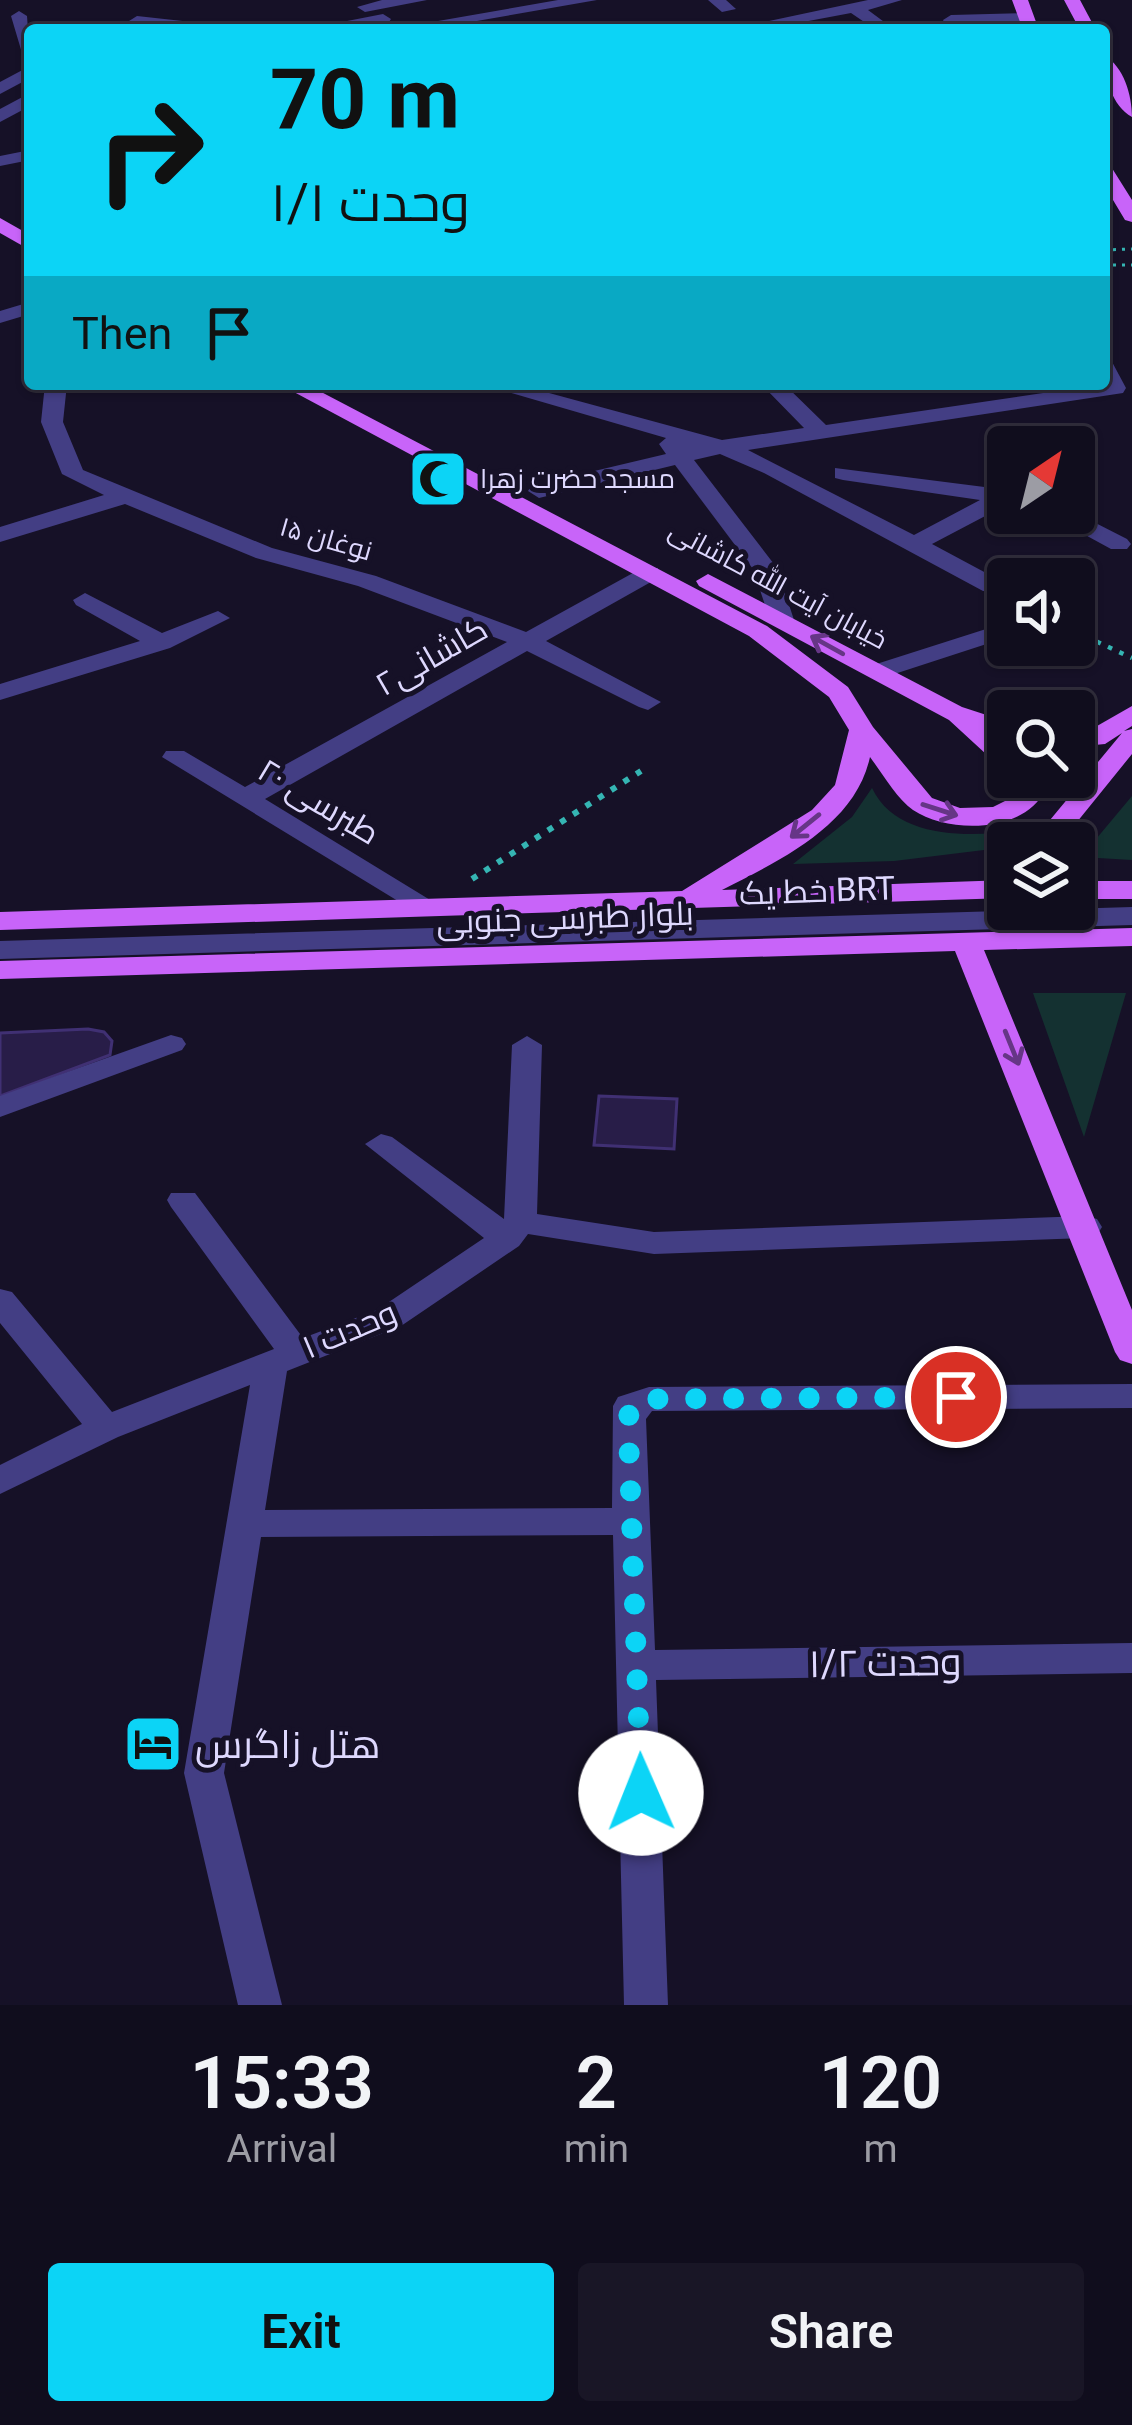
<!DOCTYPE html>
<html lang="en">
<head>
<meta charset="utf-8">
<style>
  :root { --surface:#100d1d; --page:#191626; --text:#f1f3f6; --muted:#9c9ca4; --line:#302d3b; --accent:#0cd4f6 }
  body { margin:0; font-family:Roboto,Cairo,sans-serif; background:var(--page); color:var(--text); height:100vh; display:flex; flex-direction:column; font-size:45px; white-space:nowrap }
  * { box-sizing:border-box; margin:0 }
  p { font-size:39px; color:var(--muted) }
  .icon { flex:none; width:66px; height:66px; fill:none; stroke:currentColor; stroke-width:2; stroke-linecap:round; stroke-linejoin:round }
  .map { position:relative; height:2005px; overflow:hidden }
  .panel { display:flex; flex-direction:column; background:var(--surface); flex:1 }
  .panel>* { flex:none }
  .guide { position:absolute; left:24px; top:24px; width:1086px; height:366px; border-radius:12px; box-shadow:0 3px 9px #0004,0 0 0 3px var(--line); background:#0cd4f6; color:#111; overflow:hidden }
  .needle { width:78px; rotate:35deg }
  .fabs { position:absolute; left:987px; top:426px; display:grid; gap:24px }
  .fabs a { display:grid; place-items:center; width:108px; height:108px; border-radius:12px; background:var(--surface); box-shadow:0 3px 9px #0004,0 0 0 3px var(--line); font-size:60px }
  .pin { position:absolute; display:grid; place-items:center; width:102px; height:102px; color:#fff; margin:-51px; border:6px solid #fff; border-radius:50%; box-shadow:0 3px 12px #0007 }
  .me { position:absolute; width:132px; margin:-66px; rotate:359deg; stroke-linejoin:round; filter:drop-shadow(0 0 9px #0008) }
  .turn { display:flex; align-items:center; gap:42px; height:252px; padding:0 48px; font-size:54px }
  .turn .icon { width:156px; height:156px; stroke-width:2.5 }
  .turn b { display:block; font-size:84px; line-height:102px }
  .then { display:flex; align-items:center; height:114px; padding:0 48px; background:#0003; gap:24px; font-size:45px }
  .eta { display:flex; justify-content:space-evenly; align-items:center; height:204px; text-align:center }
  .eta b { font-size:72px; font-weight:600; line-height:84px }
  .button { display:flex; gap:24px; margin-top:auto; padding:24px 48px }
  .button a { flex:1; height:138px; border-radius:12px; background:var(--accent); color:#111; font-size:48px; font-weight:600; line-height:138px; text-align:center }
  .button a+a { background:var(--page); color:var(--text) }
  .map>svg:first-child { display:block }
  .green { fill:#143131 }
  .building { fill:#281d48; stroke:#403073; stroke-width:3 }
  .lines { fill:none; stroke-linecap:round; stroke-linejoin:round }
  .path-far2 { stroke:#35b5b3; stroke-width:3; stroke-dasharray:3 6; stroke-linecap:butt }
  .path-far1 { stroke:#35b5b3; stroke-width:4.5; stroke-dasharray:4.5 8; stroke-linecap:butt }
  .path { stroke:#35b5b3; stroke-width:6; stroke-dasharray:6 9; stroke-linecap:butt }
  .minor { fill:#433e84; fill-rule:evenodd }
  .major { fill:#c864f9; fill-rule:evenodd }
  .oneway { stroke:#663686 }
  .route { stroke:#0cd4f6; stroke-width:21; stroke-dasharray:0 37.8 }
  .labels { text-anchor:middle; stroke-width:10; stroke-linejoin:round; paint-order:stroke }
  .far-poi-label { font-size:27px; fill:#ded8fe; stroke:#161127; text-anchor:start }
  .far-street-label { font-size:27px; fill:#ded8fe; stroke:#161127 }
  .street-label { font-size:33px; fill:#ded8fe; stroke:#161127 }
  .near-street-label { font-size:39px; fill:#ded8fe; stroke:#161127 }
  .near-poi-label { font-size:39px; fill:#ded8fe; stroke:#161127; text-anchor:start }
</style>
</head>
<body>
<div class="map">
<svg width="1132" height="2005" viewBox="0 0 1132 2005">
  <rect width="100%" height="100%" fill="#161127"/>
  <path class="green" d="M872,788C896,839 968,837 1015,831L992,849L894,861L793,864L852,817Z
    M1132,796V860L1081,857Z
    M1033,993H1126L1084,1137Z"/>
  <path class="building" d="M88,1029L104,1032L112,1041L110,1055L0,1096V1033Z
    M599,1096L677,1099L674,1149L594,1145Z"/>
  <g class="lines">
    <path class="path-far2" d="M1104,250L1132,249
      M1104,265H1132"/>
    <path class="path-far1" d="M1074,631L1132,658"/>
    <path class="path" d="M472,879L641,771"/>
    <path class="minor" d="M382,0H427L365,12L357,7Z
      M558,0H597L425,30L392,29Z
      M708,0H726L736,9L722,12Z
      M868,0H902L868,10L895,30H876L851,13L760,30H726Z
      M19,11L27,16L30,58L22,53L11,16Z
      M1026,13L1032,15V21L961,25L964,30H948L943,20L951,15Z
      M383,14L391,19L389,22L301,30Z
      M137,16L219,25L227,30L131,24L129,21Z
      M30,66V78L0,94V82Z
      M30,93V106L0,122V109Z
      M30,150V160L0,166V156Z
      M30,302V314L0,323V311Z
      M1104,358L1111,360L1126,388L1123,393L748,450L914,535L980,500L843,480L835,478V468L1008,490V504L932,544L1001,581V591H983L764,473L720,454L694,460L777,568L794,620L782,627L770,620L753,569L675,465L539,498L528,491L531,486L666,454L659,444L666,438L481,384H516L722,440L804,428L761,384H784L826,425L1104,384Z
      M45,384H67L63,422L83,470L272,548L376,576L526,632L642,568H658V578L546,641L661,702L648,710L639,707L527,651L265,799L440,906L436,912H416L162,757L166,751H184L245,787L507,642L358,586L256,558L125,504L0,542V527L104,495L62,474L41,422Z
      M1074,512L1127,539L1131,544L1127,549H1111L1045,513Z
      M85,593L162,633L218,611L230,618L170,648L0,700V684L140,641L76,605L73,600Z
      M1008,622V637L876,680L863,672L867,667Z
      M1132,907V925L0,959V941Z
      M171,1035L182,1038L186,1044L182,1050L0,1117V1096Z
      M527,1036L542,1045L537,1214L654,1232L1085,1216L1097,1219L1102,1227L1097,1235L1085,1238L654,1254L528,1234L519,1246L401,1326L287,1371L265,1510L612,1508L613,1406L618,1397L649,1387L1132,1384V1408L652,1411L646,1419L655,1650L1132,1643V1673L656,1680L668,2005H624L613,1535L261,1537L224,1773L282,2005H238L184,1773L250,1385L118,1437L0,1494V1465L82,1424L0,1323V1289L12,1292L112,1412L274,1349L171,1207L167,1200L171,1193H195L303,1338L377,1310L484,1238L365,1144L381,1134L392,1137L504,1219L512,1045Z"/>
    <path class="major" d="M1012,0H1028L1039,30H1023Z
      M1064,0H1080L1096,30H1080Z
      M1104,55C1124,67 1132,95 1132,117C1112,106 1104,77 1104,55Z
      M1104,163L1110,165L1132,200V222L1125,220L1104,185Z
      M0,218L30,235V250L0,233Z
      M279,384H306L767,626L848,687L873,727L932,798L960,808L993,807L1015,796L1014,777H1040L1045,790C1025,833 949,834 913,810C897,799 882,773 870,757C855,826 780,860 722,890L1008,880V898L0,930V912L682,891L812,810L835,785L849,730L829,697L749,636Z
      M708,574L962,707L1008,722V739L995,735L1008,746V768L999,766L949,720L699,586L696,581Z
      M1132,706V726L1124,731L1132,729V754L1060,843H1031L1122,733L1105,744L1074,747V731L1090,730Z
      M1074,881H1132V899H1074Z
      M1132,928V946L984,950L1132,1310V1364L1120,1360L1115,1352L955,951L0,979V961Z"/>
  </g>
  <defs><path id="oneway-shaft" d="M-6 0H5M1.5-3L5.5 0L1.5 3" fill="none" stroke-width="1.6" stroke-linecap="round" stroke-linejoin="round" transform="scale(3)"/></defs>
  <g class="oneway">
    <use href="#oneway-shaft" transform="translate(827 645) rotate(-151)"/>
    <use href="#oneway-shaft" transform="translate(940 810) rotate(18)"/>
    <use href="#oneway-shaft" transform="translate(805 826) rotate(141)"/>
    <use href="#oneway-shaft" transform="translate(1012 1048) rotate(68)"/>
  </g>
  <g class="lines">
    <path class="route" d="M641,1793L628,1419L631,1406L649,1399L956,1397"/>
  </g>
  <defs>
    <symbol id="mosque-square" viewBox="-11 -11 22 22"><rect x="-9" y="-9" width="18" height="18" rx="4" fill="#0cd4f6" stroke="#161127"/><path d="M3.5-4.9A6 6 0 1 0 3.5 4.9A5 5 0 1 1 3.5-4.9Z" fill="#111"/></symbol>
    <symbol id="hotel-square" viewBox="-11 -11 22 22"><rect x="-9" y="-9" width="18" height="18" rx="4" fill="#0cd4f6" stroke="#161127"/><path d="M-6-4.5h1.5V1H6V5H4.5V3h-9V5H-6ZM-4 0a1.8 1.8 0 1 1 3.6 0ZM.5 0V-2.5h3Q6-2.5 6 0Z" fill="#111"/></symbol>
  </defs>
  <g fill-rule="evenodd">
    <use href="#mosque-square" x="405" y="446" width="66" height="66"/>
    <use href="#hotel-square" x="120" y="1711" width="66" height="66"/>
  </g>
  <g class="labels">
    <g class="far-poi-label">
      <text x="480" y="488">مسجد حضرت زهرا</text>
    </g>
    <g class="far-street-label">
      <text transform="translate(326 539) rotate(16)" y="9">نوغان ۱۵</text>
      <text transform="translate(778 585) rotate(28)" y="9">خیابان آیت الله کاشانی</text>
    </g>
    <g class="street-label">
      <text transform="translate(431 656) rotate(-30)" y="12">کاشانی۲</text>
      <text transform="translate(319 801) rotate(31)" y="12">طبرسی ۲۰</text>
      <text transform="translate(817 890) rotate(-2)" y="12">خط یک BRT</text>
      <text transform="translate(565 917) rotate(-2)" y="12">بلوار طبرسی جنوبی</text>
      <text transform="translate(349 1329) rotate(-23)" y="12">وحدت ۱</text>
    </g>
    <g class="near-street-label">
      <text transform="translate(885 1662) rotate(-1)" y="14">وحدت ۱/۲</text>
    </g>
    <g class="near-poi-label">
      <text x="195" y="1758">هتل زاگرس</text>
    </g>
  </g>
</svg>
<div class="fabs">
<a><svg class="needle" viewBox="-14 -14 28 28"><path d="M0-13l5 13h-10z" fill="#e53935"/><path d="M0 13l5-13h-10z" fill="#9c9ca4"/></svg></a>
<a><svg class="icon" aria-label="sound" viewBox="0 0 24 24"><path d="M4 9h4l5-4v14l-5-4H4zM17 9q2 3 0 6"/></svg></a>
<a><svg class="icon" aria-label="search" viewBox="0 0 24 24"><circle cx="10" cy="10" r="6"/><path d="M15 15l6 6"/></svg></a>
<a><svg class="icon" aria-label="layers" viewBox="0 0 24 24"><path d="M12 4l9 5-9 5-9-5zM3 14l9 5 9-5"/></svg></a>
</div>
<div class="pin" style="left:956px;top:1397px;background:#d93025"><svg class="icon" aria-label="arrive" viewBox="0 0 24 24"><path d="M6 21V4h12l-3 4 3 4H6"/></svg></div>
<svg class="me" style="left:641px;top:1793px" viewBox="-20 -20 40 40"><circle r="19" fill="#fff"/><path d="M0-13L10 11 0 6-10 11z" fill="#0cd4f6"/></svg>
<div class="guide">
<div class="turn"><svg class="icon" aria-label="right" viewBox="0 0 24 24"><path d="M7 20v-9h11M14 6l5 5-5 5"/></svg><div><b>70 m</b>وحدت ۱/۱</div></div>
<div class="then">Then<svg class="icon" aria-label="arrive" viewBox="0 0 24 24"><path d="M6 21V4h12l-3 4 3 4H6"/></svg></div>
</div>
</div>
<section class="panel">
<div class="eta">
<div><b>15:33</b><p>Arrival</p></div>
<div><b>2</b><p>min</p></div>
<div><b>120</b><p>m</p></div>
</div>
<div class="button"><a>Exit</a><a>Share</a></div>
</section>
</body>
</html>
